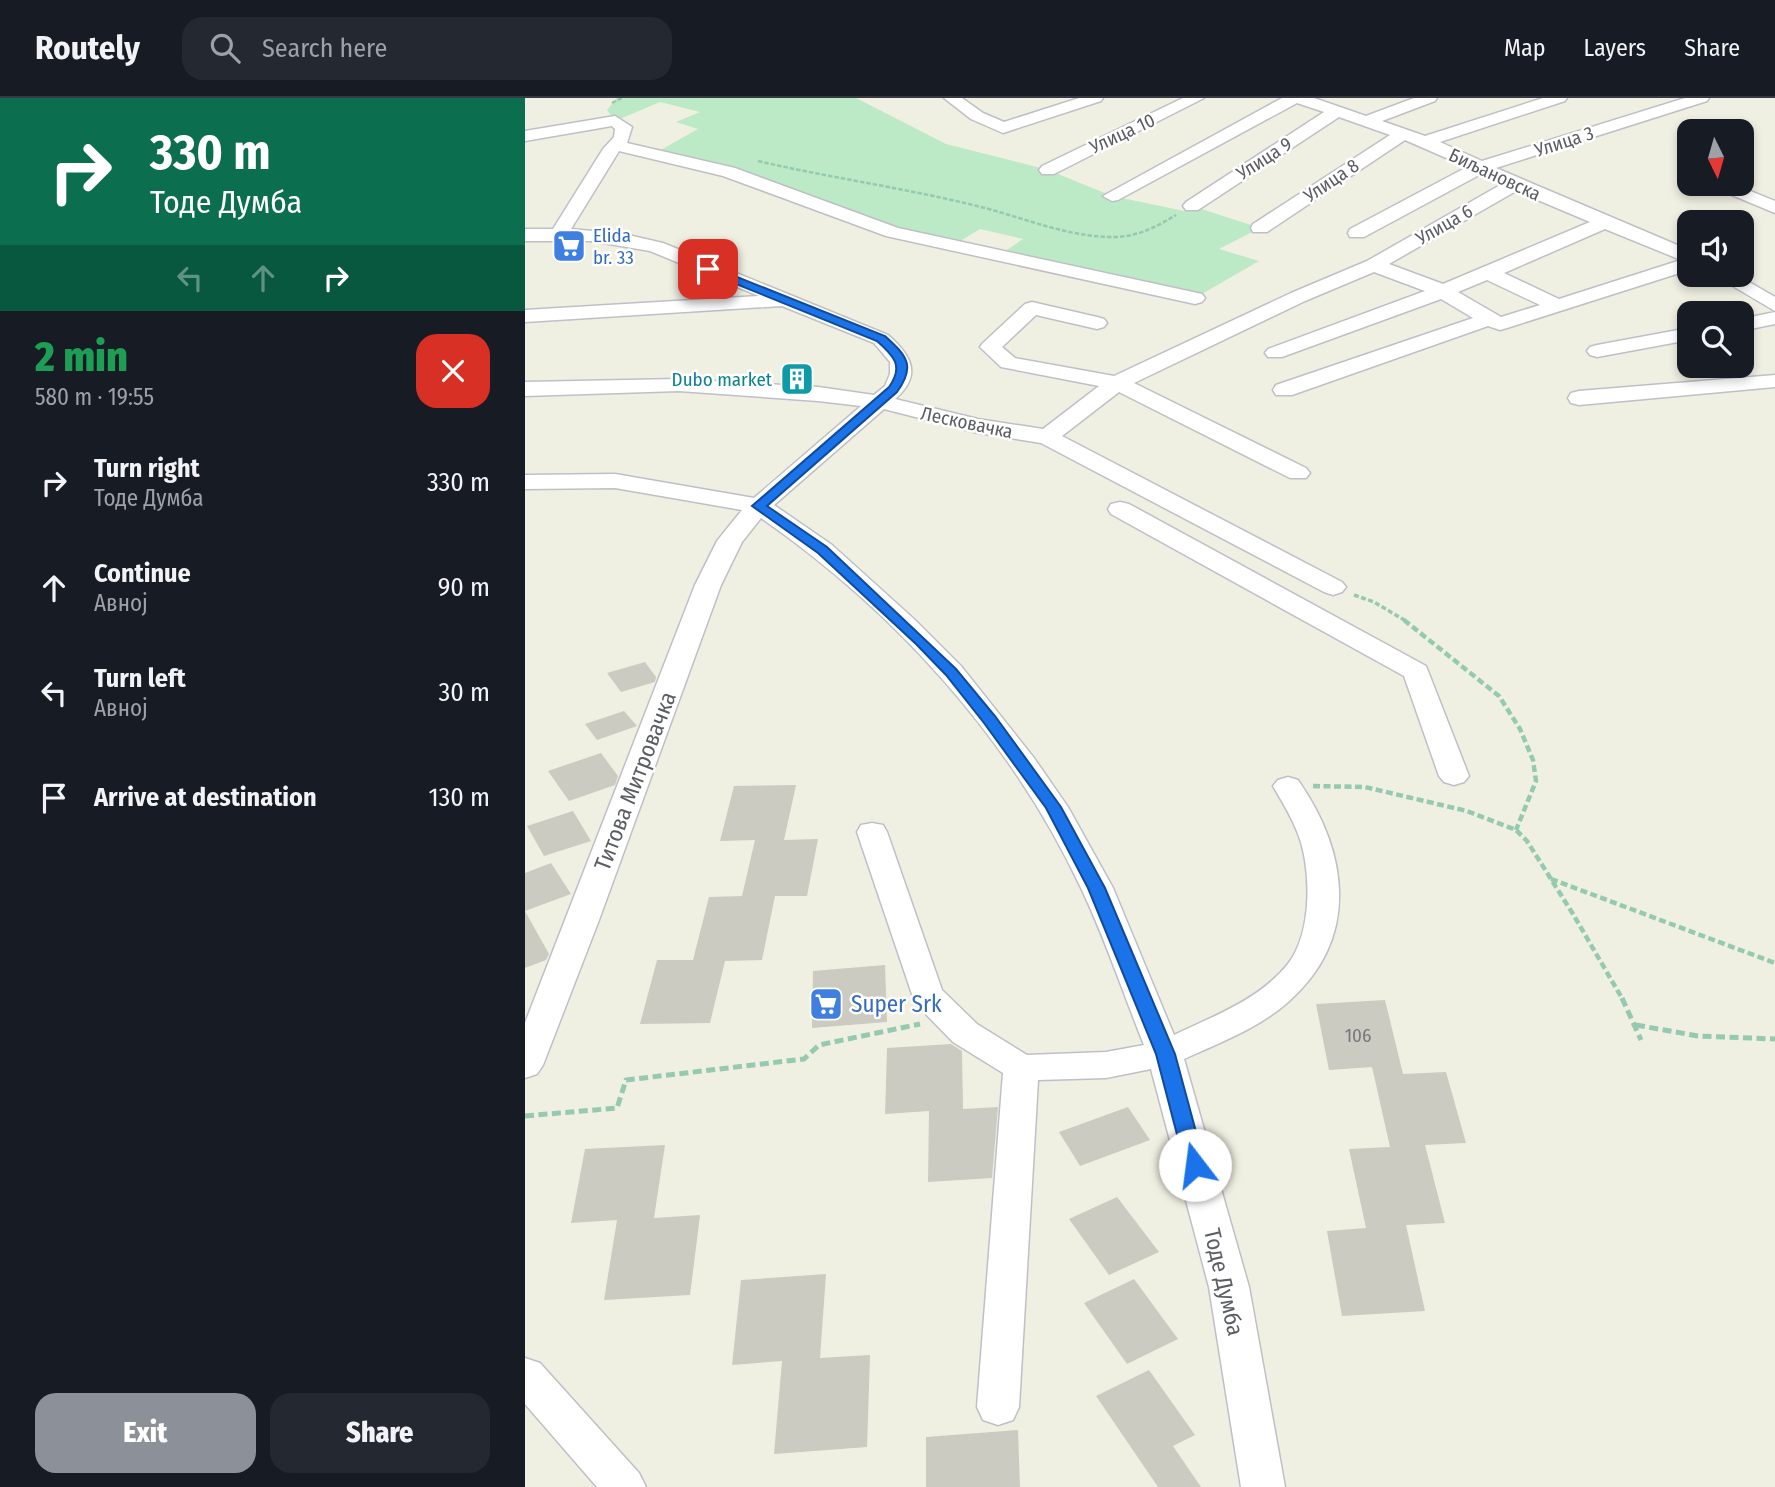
<!DOCTYPE html>
<html lang="en">
<head>
<meta charset="utf-8">
<style>
  :root { --surface:#171b24; --page:#242831; --text:#f1f3f6; --muted:#9ea1a6; --line:#363941; --accent:#8c9099 }
  body { margin:0; font-family:"Fira Sans Condensed",sans-serif; background:var(--page); color:var(--text); height:100vh; display:flex; flex-direction:column; font-size:26px; white-space:nowrap }
  * { box-sizing:border-box; margin:0 }
  p { font-size:23px; color:var(--muted) }
  .icon { flex:none; width:38px; height:38px; fill:none; stroke:currentColor; stroke-width:2; stroke-linecap:round; stroke-linejoin:round }
  .map { position:relative; flex:1; overflow:hidden }
  .panel { display:flex; flex-direction:column; background:var(--surface); width:525px }
  .panel>* { flex:none }
  .top-card { background:#0b6e4f; color:#fff; overflow:hidden }
  .needle { width:46px; rotate:175deg }
  .controls { position:absolute; left:1152px; top:21px; display:grid; gap:14px }
  .controls a { display:grid; place-items:center; width:77px; height:77px; border-radius:14px; background:var(--surface); box-shadow:0 4px 10px #0003; font-size:35px }
  .pin { position:absolute; display:grid; place-items:center; width:60px; height:60px; color:#fff; margin:-30px; border-radius:14px; box-shadow:0 4px 10px #0006 }
  .me { position:absolute; width:77px; margin:-38px; rotate:345deg; stroke-linejoin:round; filter:drop-shadow(0 0 5px #0008) }
  .turn { display:flex; align-items:center; gap:24px; height:147px; padding:0 35px; font-size:32px }
  .turn .icon { width:91px; height:91px; stroke-width:2.5 }
  .turn b { display:block; font-size:49px; line-height:60px }
  .lanes { display:flex; align-items:center; height:66px; padding:0 35px; background:#0003; justify-content:center; gap:35px; direction:ltr }
  .lanes .off { opacity:.35 }
  .round { display:grid; place-items:center; flex:none; width:74px; height:74px; border-radius:21px; background:var(--page) }
  .overview { display:flex; align-items:center; justify-content:space-between; height:119px; padding:0 35px }
  h1 { font-size:42px; font-weight:800; line-height:52px; color:#1e9e55 }
  .action { display:flex; gap:14px; margin-top:auto; padding:14px 35px }
  .action a { flex:1; height:80px; border-radius:21px; background:var(--accent); color:#fff; font-size:28px; font-weight:800; line-height:80px; text-align:center }
  .action a+a { background:var(--page); color:var(--text) }
  ul { padding:0; list-style:none }
  li { display:flex; align-items:center; gap:21px; height:105px; padding:0 35px }
  li div { flex:1 }
  li b { display:block; font-size:26px }
  li em { font-style:normal }
  header { display:flex; align-items:center; gap:42px; box-sizing:border-box; height:98px; padding:0 35px; background:var(--surface); border-bottom:2px solid var(--line) }
  header strong { font-size:33px }
  nav { display:flex; gap:38px; margin-inline-start:auto; font-size:24px }
  .search { width:490px; height:63px; background:var(--page); display:flex; align-items:center; gap:18px; box-sizing:border-box; padding:0 24px; border-radius:21px; color:var(--muted); font-size:26px }
  main { display:flex; flex:1; min-height:0 }
  .map>svg:first-child { display:block }
  .green { fill:#bce9c6 }
  .building { fill:#cccbc1 }
  .lines { fill:none; stroke-linecap:round; stroke-linejoin:round }
  .minor-casing { stroke:#bfc0c7; stroke-width:3 }
  .path-far3 { stroke:#95cab0; stroke-width:2.5; stroke-dasharray:4.5 2; stroke-linecap:butt }
  .path-far2 { stroke:#95cab0; stroke-width:3.5; stroke-dasharray:5 2.5; stroke-linecap:butt }
  .path-far1 { stroke:#95cab0; stroke-width:4.5; stroke-dasharray:7 3.5; stroke-linecap:butt }
  .path { stroke:#95cab0; stroke-width:5; stroke-dasharray:9 4.5; stroke-linecap:butt }
  .minor { fill:#fff; fill-rule:evenodd }
  .route { fill:#1a73e8; stroke:#114b97; stroke-width:2 }
  .labels { text-anchor:middle; stroke-width:5; stroke-linejoin:round; paint-order:stroke }
  .far-street-label { font-size:19px; fill:#5b5d65; stroke:#fff }
  .far-shop-label { font-size:19px; fill:#366cbe; stroke:#fff; text-anchor:start }
  .far-culture-label { font-size:19px; fill:#0d838f; stroke:#fff; text-anchor:end }
  .number-label { font-size:19px; fill:#77787c }
  .street-label { font-size:23px; fill:#5b5d65; stroke:#fff }
  .shop-label { font-size:23px; fill:#366cbe; stroke:#fff; text-anchor:start }
</style>
</head>
<body>
<header>
<strong>Routely</strong>
<div class="search"><svg class="icon" aria-label="search" viewBox="0 0 24 24"><circle cx="10" cy="10" r="6"/><path d="M15 15l6 6"/></svg>Search here</div>
<nav><a>Map</a><a>Layers</a><a>Share</a></nav>
</header>
<main>
<section class="panel">
<div class="top-card">
<div class="turn"><svg class="icon" aria-label="right" viewBox="0 0 24 24"><path d="M7 20v-9h11M14 6l5 5-5 5"/></svg><div><b>330 m</b>Тоде Думба</div></div>
<div class="lanes"><svg class="icon off" aria-label="left" viewBox="0 0 24 24"><path d="M17 20v-9H6M10 6l-5 5 5 5"/></svg><svg class="icon off" aria-label="ahead" viewBox="0 0 24 24"><path d="M12 20V5M6 11l6-6 6 6"/></svg><svg class="icon" aria-label="right" viewBox="0 0 24 24"><path d="M7 20v-9h11M14 6l5 5-5 5"/></svg></div>
</div>
<div class="overview"><div><h1>2 min</h1><p>580 m · 19:55</p></div><a class="round" style="background:#d93025;color:#fff"><svg class="icon" aria-label="close" viewBox="0 0 24 24"><path d="M6 6l12 12M18 6L6 18"/></svg></a></div>
<ul>
<li><svg class="icon" aria-label="right" viewBox="0 0 24 24"><path d="M7 20v-9h11M14 6l5 5-5 5"/></svg><div><b>Turn right</b><p>Тоде Думба</p></div><em>330 m</em></li>
<li><svg class="icon" aria-label="ahead" viewBox="0 0 24 24"><path d="M12 20V5M6 11l6-6 6 6"/></svg><div><b>Continue</b><p>Авној</p></div><em>90 m</em></li>
<li><svg class="icon" aria-label="left" viewBox="0 0 24 24"><path d="M17 20v-9H6M10 6l-5 5 5 5"/></svg><div><b>Turn left</b><p>Авној</p></div><em>30 m</em></li>
<li><svg class="icon" aria-label="arrive" viewBox="0 0 24 24"><path d="M6 21V4h12l-3 4 3 4H6"/></svg><div><b>Arrive at destination</b></div><em>130 m</em></li>
</ul>
<div class="action"><a>Exit</a><a>Share</a></div>
</section>
<div class="map">
<svg width="1250" height="1389" viewBox="0 0 1250 1389">
  <rect width="100%" height="100%" fill="#efefe2"/>
  <path class="green" d="M92,0H331L421,46L523,72L587,98L659,113L667,108L735,130L694,151L734,163L670,200L473,158L498,141L455,131L427,148L134,53L173,31L151,24L175,14L135,4L90,23L82,12Z"/>
  <path class="building" d="M120,564L131,579L130,584L96,594L82,575Z
    M99,613L112,628L72,642L60,626Z
    M76,655L93,678L90,687L44,703L23,673Z
    M271,687L259,742L293,741L282,798H250L237,862L200,863L185,925L115,926L132,862H168L184,799L217,798L230,742L195,743L209,688Z
    M48,713L66,743L19,758L2,728Z
    M26,765L46,796L0,813L24,856L21,862L0,870V775Z
    M360,867L362,924L287,930L288,873Z
    M860,902L878,976L921,974L941,1045L900,1047L920,1125L881,1127L900,1213L817,1218L802,1133L841,1130L824,1051L865,1049L847,969L804,972L791,906Z
    M426,946L437,953L438,1011L473,1009L467,1080L403,1084L404,1013L360,1016L362,950Z
    M603,1009L625,1042L555,1068L534,1034Z
    M140,1047L129,1120L175,1117L165,1197L79,1202L92,1122L46,1125L60,1051Z
    M592,1099L634,1154L584,1177L544,1121Z
    M301,1176L295,1260L345,1257L342,1349L249,1356L257,1263L207,1267L216,1182Z
    M609,1181L653,1241L602,1266L559,1205Z
    M624,1272L670,1337L648,1348L676,1389H633L571,1298Z
    M493,1332L495,1389H401V1339Z"/>
  <g class="lines">
    <defs>
      <path id="minor" d="M419,0H437L458,15L479,24L554,0H578L576,3L478,35L446,21Z
        M658,0H679L529,76H517L514,72L517,68Z
        M757,0H789L841,18L889,0H912L910,3L857,23L900,38L1018,0H1042L1040,3L915,44L957,63L1160,0H1184L1182,3L971,70L1164,152V172L982,230L975,232L963,228L767,297H751L748,292L751,287L948,220L916,201L757,259H743L740,255L743,251L900,193L849,174L780,203L609,285L781,370L785,375L781,380H765L594,294L537,338L817,484L821,489L817,494L808,497L799,494L516,345L453,335L359,311L249,407L307,447L390,522L436,568L509,660L543,709L588,790L649,937C689,918 735,901 763,866C788,834 787,766 771,731C765,716 756,702 748,688L753,682L763,679L773,682C824,755 835,841 763,904C734,930 694,945 659,961L724,1189L760,1389H716L684,1189L626,971L581,980L513,982L494,1309L488,1322L473,1327L458,1322L452,1309L478,975L428,944L390,905L332,734L336,727L347,725L358,727L362,734L417,892L452,926L502,957L581,954L619,947C598,895 580,840 556,790C486,641 370,513 236,420L217,444L196,487L74,822L18,967L12,976L0,980V925L170,487L192,443L217,412L90,390L0,391V377L90,376L229,400L336,308L293,303L154,293L0,298V284L154,281L293,289L349,297L360,288L365,276V264L355,252L349,245L257,208L0,224V212L234,198L125,153L66,143H0V131H28L78,51L89,39L90,31L87,28L0,43V33L90,18L107,29L102,45L210,70L373,130L677,196L680,200L677,204L670,206L361,138L198,78L94,53L46,131L99,136L138,145L363,237C386,257 398,277 370,301L453,321L518,331L574,288L476,269L455,249L458,245L500,206L507,204L572,219L579,221L582,225L579,229L572,231L511,217L477,249L490,260L589,278L766,195L842,163L977,86L956,76L839,139H825L823,135L825,131L942,69L880,42L742,134H728L726,130L728,126L865,37L814,19L673,112H661L658,108L661,104L799,14L772,5L593,102L587,103L578,98ZM991,93L1065,124L918,186L864,166ZM1080,131L1156,162L1034,201L979,175ZM962,182L1015,207L976,219L933,194Z
        M1208,86L1250,103V115L1202,95L1199,91L1202,87Z
        M1189,177H1212L1250,199V213Z
        M1250,214V226L1216,233V221Z
        M1164,230V242L1072,259L1065,257L1062,253L1065,249L1072,247Z
        M1250,277V289L1054,307L1046,305L1043,300L1046,295L1054,293Z
        M595,404L604,406L901,568L944,678L939,684L929,687L919,684L914,678L879,578L586,416L583,411L586,406Z
        M0,1260L15,1265L114,1375L121,1389H72L0,1306Z"/>
    </defs>
    <use href="#minor" class="minor-casing"/>
    <path class="path-far3" d="M87,5L97,0
      M233,63C306,80 380,90 452,108C498,119 543,140 592,139C614,138 633,128 651,117"/>
    <path class="path-far2" d="M829,497L849,504L881,523"/>
    <path class="path-far1" d="M879,522L974,598L995,631L1008,662L1011,683L991,732
      M788,688L840,689L942,713L991,732L1002,743L1048,816L1098,902
      M1026,781L1250,865"/>
    <path class="path" d="M1097,900L1116,942
      M1111,927L1173,938L1250,941
      M0,1018L92,1010L101,982L279,961L294,947L395,926"/>
    <use href="#minor" class="minor"/>
  </g>
  <path class="route" d="M179,169H187L360,238C382,258 391,268 372,294L242,408L302,449L431,571L470,618L536,709L580,790L650,956L680,1067L677,1072L670,1075L663,1072L660,1067L631,956L563,790L521,710L459,625L421,577L391,546L293,455L227,408L364,289C379,268 369,258 352,243L179,173Z"/>
  <defs>
    <symbol id="supermarket-square" viewBox="-11 -11 22 22"><rect x="-9" y="-9" width="18" height="18" rx="4" fill="#3f7fe0" stroke="#fff"/><path d="M-6-5.5h2.5l.6 2H6L4.5 2H-2.5L-4.4-4H-6ZM-1.5 3.2a1.3 1.3 0 1 0 .1 0ZM3 3.2a1.3 1.3 0 1 0 .1 0Z" fill="#fff"/></symbol>
    <symbol id="building-square" viewBox="-11 -11 22 22"><rect x="-9" y="-9" width="18" height="18" rx="4" fill="#0f9aa8" stroke="#fff"/><path d="M-4-6H4V6H1V3H-1V6H-4ZM-2.5-4.3h1.7v1.8h-1.7ZM.8-4.3h1.7v1.8H.8ZM-2.5-1h1.7V.8h-1.7ZM.8-1h1.7V.8H.8Z" fill="#fff"/></symbol>
  </defs>
  <g fill-rule="evenodd">
    <use href="#supermarket-square" x="25" y="129" width="38" height="38"/>
    <use href="#building-square" x="253" y="262" width="38" height="38"/>
    <use href="#supermarket-square" x="282" y="887" width="38" height="38"/>
  </g>
  <g class="labels">
    <g class="far-street-label">
      <text transform="translate(597 35) rotate(-25)" y="7">Улица 10</text>
      <text transform="translate(1039 43) rotate(-18)" y="7">Улица 3</text>
      <text transform="translate(739 60) rotate(-33)" y="7">Улица 9</text>
      <text transform="translate(970 76) rotate(25)" y="7">Биљановска</text>
      <text transform="translate(806 82) rotate(-34)" y="7">Улица 8</text>
      <text transform="translate(919 126) rotate(-30)" y="7">Улица 6</text>
      <text transform="translate(442 324) rotate(12)" y="7">Лесковачка</text>
    </g>
    <g class="far-shop-label">
      <text x="68" y="144">Elida<tspan x="68" dy="22">br. 33</tspan></text>
    </g>
    <g class="far-culture-label">
      <text x="247" y="288">Dubo market</text>
    </g>
    <g class="number-label">
      <text x="833" y="944">106</text>
    </g>
    <g class="street-label">
      <text transform="translate(110 683) rotate(-69)" y="8">Титова Митровачка</text>
      <text transform="translate(699 1184) rotate(77)" y="8">Тоде Думба</text>
    </g>
    <g class="shop-label">
      <text x="326" y="914">Super Srk</text>
    </g>
  </g>
</svg>
<div class="controls">
<a><svg class="needle" viewBox="-14 -14 28 28"><path d="M0-13l5 13h-10z" fill="#e53935"/><path d="M0 13l5-13h-10z" fill="#9ea1a6"/></svg></a>
<a><svg class="icon" aria-label="sound" viewBox="0 0 24 24"><path d="M4 9h4l5-4v14l-5-4H4zM17 9q2 3 0 6"/></svg></a>
<a><svg class="icon" aria-label="search" viewBox="0 0 24 24"><circle cx="10" cy="10" r="6"/><path d="M15 15l6 6"/></svg></a>
</div>
<div class="pin" style="left:183px;top:171px;background:#d93025"><svg class="icon" aria-label="arrive" viewBox="0 0 24 24"><path d="M6 21V4h12l-3 4 3 4H6"/></svg></div>
<svg class="me" style="left:670px;top:1067px" viewBox="-20 -20 40 40"><circle r="19" fill="#fff"/><path d="M0-13L10 11 0 6-10 11z" fill="#1a73e8"/></svg>
</div>
</main>
</body>
</html>
